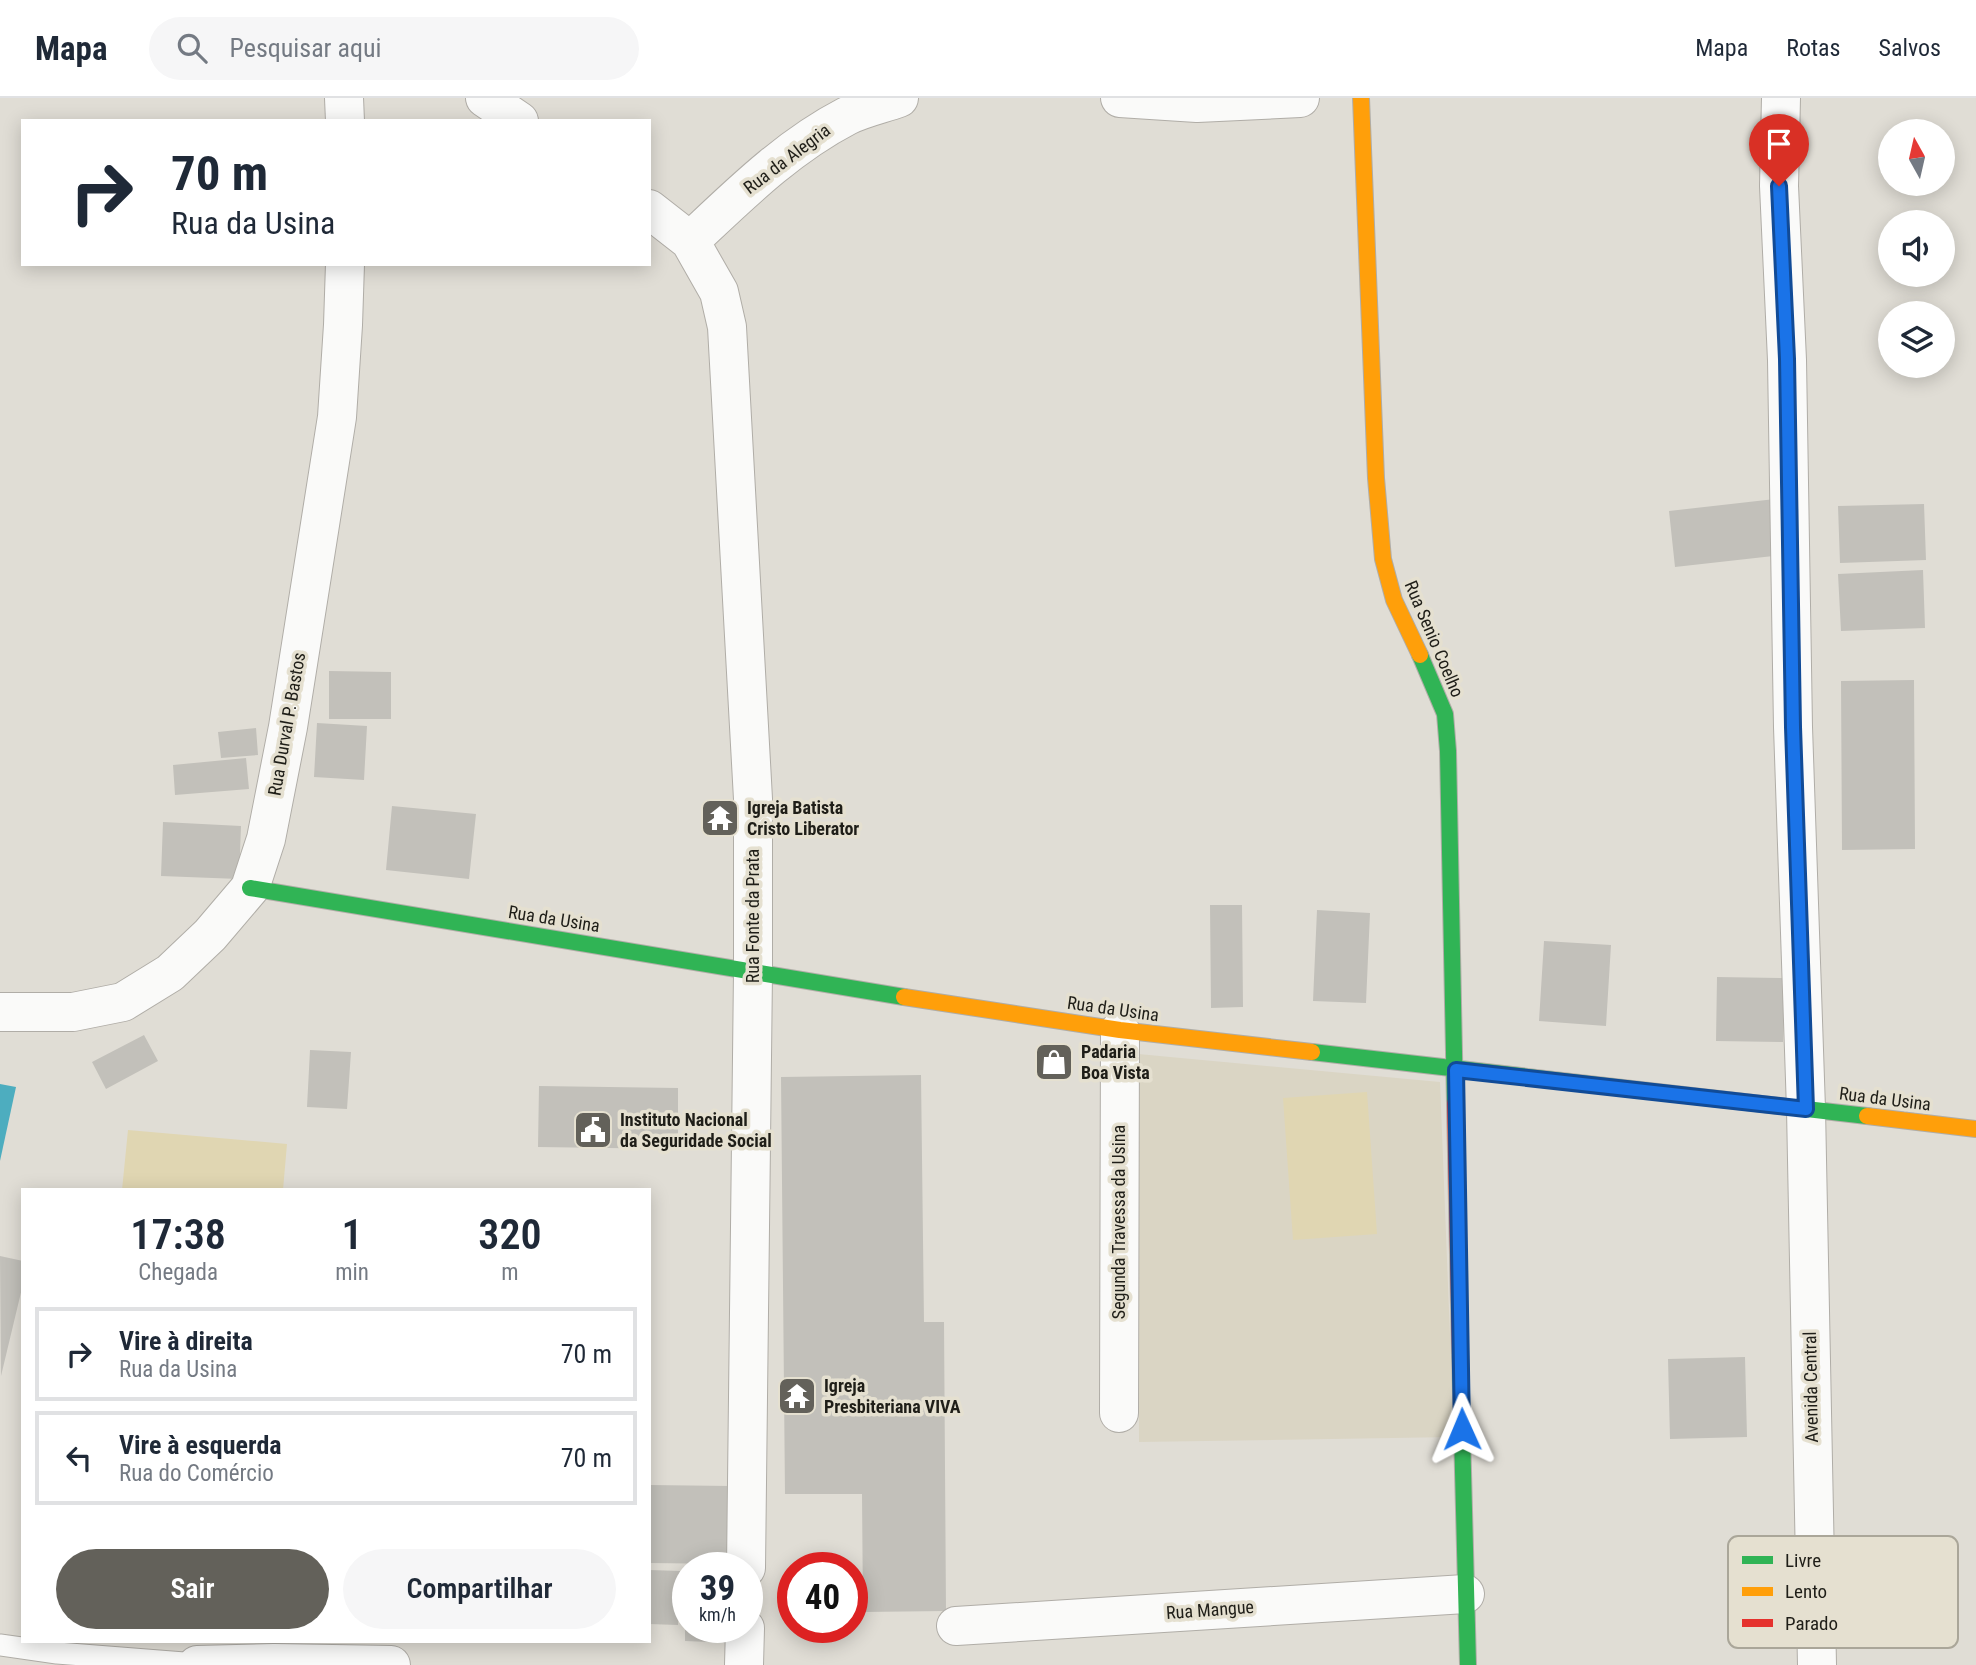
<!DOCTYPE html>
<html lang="pt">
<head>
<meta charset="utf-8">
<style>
  :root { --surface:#fff; --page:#f6f6f7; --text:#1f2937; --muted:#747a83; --line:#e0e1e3; --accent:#63615a }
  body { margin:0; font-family:"Roboto Condensed",sans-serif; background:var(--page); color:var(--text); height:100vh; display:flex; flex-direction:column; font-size:26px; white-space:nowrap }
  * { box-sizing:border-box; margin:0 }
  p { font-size:23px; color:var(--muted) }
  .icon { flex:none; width:38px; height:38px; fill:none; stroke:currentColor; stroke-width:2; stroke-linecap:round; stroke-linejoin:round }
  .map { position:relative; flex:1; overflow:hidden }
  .panel { position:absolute; left:21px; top:1090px; width:630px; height:455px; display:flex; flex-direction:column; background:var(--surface); border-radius:0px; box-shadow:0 4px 18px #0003 }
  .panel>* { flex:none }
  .guide { position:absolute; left:21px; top:21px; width:630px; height:147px; border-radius:0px; box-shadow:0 4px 18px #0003; background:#fff; color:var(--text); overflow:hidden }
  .needle { width:46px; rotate:352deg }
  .fabs { position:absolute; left:1878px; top:21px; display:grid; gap:14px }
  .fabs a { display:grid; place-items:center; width:77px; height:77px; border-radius:50%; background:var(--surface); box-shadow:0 4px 18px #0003; font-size:35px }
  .speed { position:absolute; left:672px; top:1454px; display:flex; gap:14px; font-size:35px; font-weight:700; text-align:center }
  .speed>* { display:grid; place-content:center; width:91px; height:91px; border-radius:50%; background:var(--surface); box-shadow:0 4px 18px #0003; line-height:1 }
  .speed small { font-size:18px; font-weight:400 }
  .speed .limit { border:10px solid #d22; background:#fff; color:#111 }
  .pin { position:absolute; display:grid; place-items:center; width:60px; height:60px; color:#fff; margin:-72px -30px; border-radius:50% 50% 50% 0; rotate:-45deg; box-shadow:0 0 7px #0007 }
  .pin .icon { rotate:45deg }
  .me { position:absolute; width:77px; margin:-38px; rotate:359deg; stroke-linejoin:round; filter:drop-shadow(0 0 5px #0008) }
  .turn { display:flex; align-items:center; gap:24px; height:147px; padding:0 35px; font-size:32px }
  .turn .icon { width:91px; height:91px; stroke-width:2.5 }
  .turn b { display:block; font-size:49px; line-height:60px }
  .eta { display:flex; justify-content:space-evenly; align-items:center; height:119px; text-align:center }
  .eta b { font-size:42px; font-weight:600; line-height:49px }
  .button { display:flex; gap:14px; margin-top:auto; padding:14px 35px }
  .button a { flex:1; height:80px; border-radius:42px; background:var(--accent); color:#fff; font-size:28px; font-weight:600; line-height:80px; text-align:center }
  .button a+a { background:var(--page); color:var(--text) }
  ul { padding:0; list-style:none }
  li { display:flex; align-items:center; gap:21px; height:94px; margin:0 14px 10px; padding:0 21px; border:4px solid var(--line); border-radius:0px }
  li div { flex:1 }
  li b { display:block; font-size:26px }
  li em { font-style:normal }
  header { display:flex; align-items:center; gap:42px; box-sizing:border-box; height:98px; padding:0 35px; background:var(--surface); border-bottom:2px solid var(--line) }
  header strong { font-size:33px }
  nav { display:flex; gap:38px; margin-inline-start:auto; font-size:24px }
  .search { width:490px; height:63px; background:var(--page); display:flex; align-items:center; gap:18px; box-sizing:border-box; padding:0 24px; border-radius:38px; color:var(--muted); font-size:26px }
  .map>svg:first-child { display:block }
  .built { fill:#dad5c4 }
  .green { fill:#e0d6b2 }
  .water { fill:#4dadbf }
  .building { fill:#c2c0ba }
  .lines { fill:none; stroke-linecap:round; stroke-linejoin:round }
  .lane-casing { stroke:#b0ada7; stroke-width:23 }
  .street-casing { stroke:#b0ada7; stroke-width:40 }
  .fast-casing { stroke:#b0ada7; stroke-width:18 }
  .slow-casing { stroke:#b0ada7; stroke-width:18 }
  .jam-casing { stroke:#b0ada7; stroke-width:18 }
  .lane { stroke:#fafaf9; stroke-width:21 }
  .street { stroke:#fafaf9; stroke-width:38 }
  .fast { stroke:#30b455; stroke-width:16 }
  .slow { stroke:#ff9f0a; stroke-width:16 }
  .jam { stroke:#e5322d; stroke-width:16 }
  .route-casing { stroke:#114b97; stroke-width:18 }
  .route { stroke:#1a73e8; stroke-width:12 }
  .labels { text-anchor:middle; stroke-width:7; stroke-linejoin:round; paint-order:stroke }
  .street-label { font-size:18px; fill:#1f1e18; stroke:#e5e0d0 }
  .poi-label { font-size:18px; font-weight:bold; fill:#1f1e18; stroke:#e5e0d0; text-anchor:start }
  .key { fill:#e5e0d0; stroke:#aaa699; stroke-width:2 }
  .key-label { font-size:19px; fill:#1f1e18 }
</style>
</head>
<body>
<header>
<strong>Mapa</strong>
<div class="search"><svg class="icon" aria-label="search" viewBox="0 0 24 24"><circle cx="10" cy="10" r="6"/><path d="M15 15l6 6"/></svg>Pesquisar aqui</div>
<nav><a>Mapa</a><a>Rotas</a><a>Salvos</a></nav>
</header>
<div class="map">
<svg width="1976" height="1567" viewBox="0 0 1976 1567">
  <rect width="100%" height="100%" fill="#e0ddd5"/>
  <path class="built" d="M1138,956L1440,984L1454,1339L1139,1344Z"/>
  <path class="green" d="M1367,994L1377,1136L1293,1142L1283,1000Z
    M128,1032L287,1046L283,1092H122Z"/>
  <path class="water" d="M0,986L16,989L0,1063Z"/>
  <path class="building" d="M1775,401L1782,457L1675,469L1669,413Z
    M1924,406L1926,462L1840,465L1838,408Z
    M1923,472L1925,530L1841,533L1838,476Z
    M329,573L391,574V621H329Z
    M1914,582L1915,751L1842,752L1841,583Z
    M317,625L367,628L364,682L314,679Z
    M256,630L258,657L221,660L218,634Z
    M246,660L249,691L175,697L173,667Z
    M392,708L476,716L469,781L386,772Z
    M163,724L241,728L239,781L161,778Z
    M1210,807H1242L1243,909L1211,910Z
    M1317,812L1370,815L1366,905L1313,903Z
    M1544,843L1611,847L1606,928L1539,923Z
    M1717,879L1784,880L1783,944L1716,943Z
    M144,937L158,963L106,991L92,964Z
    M310,952L351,954L347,1011L307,1009Z
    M921,977L924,1224H944L946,1513L863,1514L862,1396H785L781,979Z
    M539,988L678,990V1051L538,1049Z
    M0,1158L23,1163V1186L1,1278Z
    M1745,1259L1747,1339L1670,1341L1668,1261Z
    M649,1387L731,1388L730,1466L649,1465Z
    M649,1472L680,1473L678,1527L649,1526Z
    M685,1530H735L734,1545L685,1543Z"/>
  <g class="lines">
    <defs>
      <path id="lane" d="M0,1547L57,1555L197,1566"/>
      <path id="street" d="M344,0L345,23
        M485,0L519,23
        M1120,0L1197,5L1300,0
        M1781,0L1779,88L1787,262L1793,629L1806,1011L1817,1567
        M649,111L690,143L719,194L727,229L753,701V874L746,1470
        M690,143C739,97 787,49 847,18C863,10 882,6 899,0
        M0,914H73L123,904L170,875L210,837L250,790L266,741L288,629L337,319L343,227L345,166
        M1119,1315L1120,932
        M956,1528L1465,1496
        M197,1567L274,1565L391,1567
        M744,1567L745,1530"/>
      <path id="fast" d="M1420,557L1445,616L1448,653L1455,1005
        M250,790L904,899
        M1312,954L1867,1018
        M1460,1257L1468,1567"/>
      <path id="slow" d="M1361,0L1376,380L1383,461L1394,502L1420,557
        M904,899L1120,932L1312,954
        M1867,1018L1976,1031"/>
      <path id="jam" d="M1455,1005L1460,1257"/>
    </defs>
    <use href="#lane" class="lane-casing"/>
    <use href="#street" class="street-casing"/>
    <use href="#fast" class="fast-casing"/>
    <use href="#slow" class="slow-casing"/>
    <use href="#jam" class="jam-casing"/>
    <use href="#lane" class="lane"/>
    <use href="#street" class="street"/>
    <use href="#fast" class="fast"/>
    <use href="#slow" class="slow"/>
    <use href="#jam" class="jam"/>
  </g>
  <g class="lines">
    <defs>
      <path id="route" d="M1462,1331L1456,972L1806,1011L1793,629L1787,261L1779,88"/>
    </defs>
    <use href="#route" class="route-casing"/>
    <use href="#route" class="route"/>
  </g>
  <defs>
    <symbol id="temple-square" viewBox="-11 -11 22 22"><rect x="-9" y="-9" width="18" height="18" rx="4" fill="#63615a" stroke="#e5e0d0"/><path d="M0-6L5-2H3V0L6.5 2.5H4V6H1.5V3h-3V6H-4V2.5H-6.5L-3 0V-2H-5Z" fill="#fff"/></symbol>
    <symbol id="shop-square" viewBox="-11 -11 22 22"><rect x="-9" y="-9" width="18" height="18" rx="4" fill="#63615a" stroke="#e5e0d0"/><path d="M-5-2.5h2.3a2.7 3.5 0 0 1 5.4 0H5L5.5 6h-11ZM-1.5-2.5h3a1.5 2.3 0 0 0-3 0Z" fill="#fff"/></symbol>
    <symbol id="civic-square" viewBox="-11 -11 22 22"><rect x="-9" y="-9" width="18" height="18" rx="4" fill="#63615a" stroke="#e5e0d0"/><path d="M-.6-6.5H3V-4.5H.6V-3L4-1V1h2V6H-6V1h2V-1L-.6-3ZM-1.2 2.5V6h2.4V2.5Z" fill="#fff"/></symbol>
  </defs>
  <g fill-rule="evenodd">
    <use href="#temple-square" x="698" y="698" width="44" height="44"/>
    <use href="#shop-square" x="1032" y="942" width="44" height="44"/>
    <use href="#civic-square" x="571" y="1010" width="44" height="44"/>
    <use href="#temple-square" x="775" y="1276" width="44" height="44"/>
  </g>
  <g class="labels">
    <g class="street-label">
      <text transform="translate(787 61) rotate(-37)" y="6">Rua da Alegria</text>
      <text transform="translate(1434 541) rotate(67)" y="6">Rua Senio Coelho</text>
      <text transform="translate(287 626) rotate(-80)" y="6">Rua Durval P. Bastos</text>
      <text transform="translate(753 818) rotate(-90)" y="6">Rua Fonte da Prata</text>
      <text transform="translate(554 821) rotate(9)" y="6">Rua da Usina</text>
      <text transform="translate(1113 911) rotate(8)" y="6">Rua da Usina</text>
      <text transform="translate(1885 1001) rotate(7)" y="6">Rua da Usina</text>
      <text transform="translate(1119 1124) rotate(-90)" y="6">Segunda Travessa da Usina</text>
      <text transform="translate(1811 1289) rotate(-91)" y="6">Avenida Central</text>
      <text transform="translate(1210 1512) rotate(-4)" y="6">Rua Mangue</text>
    </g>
    <g class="poi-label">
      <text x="747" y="716">Igreja Batista<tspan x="747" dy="21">Cristo Liberator</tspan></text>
      <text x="1081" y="960">Padaria<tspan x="1081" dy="21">Boa Vista</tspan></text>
      <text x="620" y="1028">Instituto Nacional<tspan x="620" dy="21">da Seguridade Social</tspan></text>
      <text x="824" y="1294">Igreja<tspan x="824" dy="21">Presbiteriana VIVA</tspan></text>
    </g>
  </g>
  <rect x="1728" y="1438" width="230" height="112" rx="10" class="key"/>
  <rect x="1742" y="1458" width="31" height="8" fill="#30b455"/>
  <rect x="1742" y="1489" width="31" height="9" fill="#ff9f0a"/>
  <rect x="1742" y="1521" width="31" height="8" fill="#e5322d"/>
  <g class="key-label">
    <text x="1785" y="1469">Livre</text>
    <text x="1785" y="1500">Lento</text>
    <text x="1785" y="1532">Parado</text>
  </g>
</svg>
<div class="fabs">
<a><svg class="needle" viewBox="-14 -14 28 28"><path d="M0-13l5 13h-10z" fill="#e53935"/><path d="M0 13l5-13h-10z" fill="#747a83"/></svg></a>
<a><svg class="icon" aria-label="sound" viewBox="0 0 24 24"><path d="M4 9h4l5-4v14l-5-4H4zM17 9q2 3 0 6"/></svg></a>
<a><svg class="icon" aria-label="layers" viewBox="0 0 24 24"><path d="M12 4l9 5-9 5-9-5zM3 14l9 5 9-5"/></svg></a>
</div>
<div class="speed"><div>39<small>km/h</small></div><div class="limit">40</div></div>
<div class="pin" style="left:1779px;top:88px;background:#d93025"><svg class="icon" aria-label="arrive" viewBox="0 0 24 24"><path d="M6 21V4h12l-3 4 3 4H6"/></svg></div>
<svg class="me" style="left:1462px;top:1331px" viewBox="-20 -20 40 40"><path d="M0-17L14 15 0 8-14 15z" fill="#1a73e8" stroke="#fff" stroke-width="4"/></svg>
<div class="guide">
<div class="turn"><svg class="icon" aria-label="right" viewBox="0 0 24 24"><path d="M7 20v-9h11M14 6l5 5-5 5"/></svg><div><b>70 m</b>Rua da Usina</div></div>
</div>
<section class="panel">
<div class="eta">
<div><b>17:38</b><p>Chegada</p></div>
<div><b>1</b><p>min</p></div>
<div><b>320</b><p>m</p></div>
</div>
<ul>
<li><svg class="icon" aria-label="right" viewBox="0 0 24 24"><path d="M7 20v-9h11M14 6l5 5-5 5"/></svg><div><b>Vire à direita</b><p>Rua da Usina</p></div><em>70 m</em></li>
<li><svg class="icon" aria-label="left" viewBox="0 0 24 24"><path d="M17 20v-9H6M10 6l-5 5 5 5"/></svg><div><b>Vire à esquerda</b><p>Rua do Comércio</p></div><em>70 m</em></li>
</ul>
<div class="button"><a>Sair</a><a>Compartilhar</a></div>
</section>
</div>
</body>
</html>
